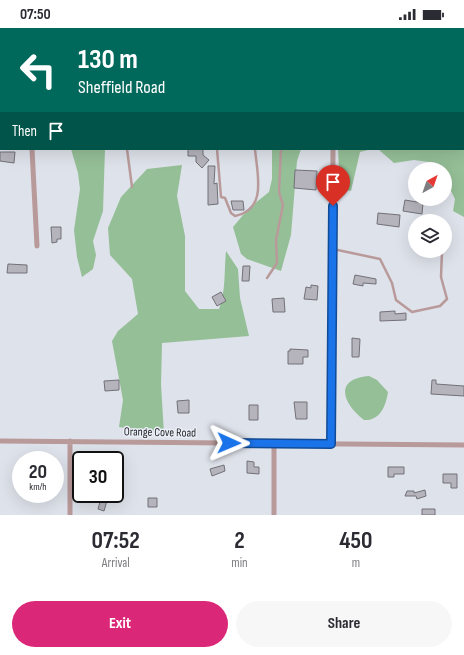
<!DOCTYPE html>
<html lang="en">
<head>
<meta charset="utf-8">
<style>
  :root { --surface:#fff; --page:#f7f7f7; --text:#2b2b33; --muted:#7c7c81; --accent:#db2777 }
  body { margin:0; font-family:"Sofia Sans Condensed",sans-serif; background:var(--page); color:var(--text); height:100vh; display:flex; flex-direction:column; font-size:15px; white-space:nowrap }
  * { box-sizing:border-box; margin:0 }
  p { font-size:13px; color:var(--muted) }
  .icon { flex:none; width:22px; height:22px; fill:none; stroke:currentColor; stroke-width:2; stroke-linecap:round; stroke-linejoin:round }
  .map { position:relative; height:487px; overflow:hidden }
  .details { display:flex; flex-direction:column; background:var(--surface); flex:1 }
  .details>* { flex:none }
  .guide { position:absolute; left:0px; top:0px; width:464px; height:122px; box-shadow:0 4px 16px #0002; background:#00695c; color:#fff; overflow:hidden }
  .needle { width:26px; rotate:40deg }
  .fabs { position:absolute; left:408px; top:134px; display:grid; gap:8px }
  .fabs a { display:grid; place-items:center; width:44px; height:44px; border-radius:50%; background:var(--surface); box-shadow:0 4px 16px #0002; font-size:20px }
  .speed { position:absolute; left:12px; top:423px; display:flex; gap:8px; font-size:20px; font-weight:700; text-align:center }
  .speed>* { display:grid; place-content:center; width:52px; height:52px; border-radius:50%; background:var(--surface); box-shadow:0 4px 16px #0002; line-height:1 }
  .speed small { font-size:10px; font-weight:400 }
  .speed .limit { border:2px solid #111; border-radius:6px; background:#fff; color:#111 }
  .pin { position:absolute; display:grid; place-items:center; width:34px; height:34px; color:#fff; margin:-41px -17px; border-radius:50% 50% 50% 0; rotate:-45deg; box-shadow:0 0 4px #0007 }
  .pin .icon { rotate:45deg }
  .me { position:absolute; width:44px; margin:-22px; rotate:91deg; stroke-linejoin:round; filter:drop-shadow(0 0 3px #0008) }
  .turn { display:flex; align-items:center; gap:14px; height:84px; padding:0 12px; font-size:18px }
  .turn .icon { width:52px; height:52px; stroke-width:2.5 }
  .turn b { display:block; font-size:28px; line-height:34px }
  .then { display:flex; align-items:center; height:38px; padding:0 12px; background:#0003; gap:8px; font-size:15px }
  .eta { display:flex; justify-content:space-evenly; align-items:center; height:68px; text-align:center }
  .eta b { font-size:24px; font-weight:700; line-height:28px }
  .action { display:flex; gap:8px; margin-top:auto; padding:8px 12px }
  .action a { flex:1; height:46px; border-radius:24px; background:var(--accent); color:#fff; font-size:16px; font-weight:700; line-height:46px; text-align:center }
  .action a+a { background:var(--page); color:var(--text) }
  .status { display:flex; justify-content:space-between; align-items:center; height:28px; padding:0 20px; background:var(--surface); direction:ltr }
  .status svg { height:11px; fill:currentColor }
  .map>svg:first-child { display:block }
  .green { fill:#95bf97 }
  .building { fill:#b5b3bb; stroke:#727178 }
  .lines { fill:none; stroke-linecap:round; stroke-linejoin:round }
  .lane { stroke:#b99a9b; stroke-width:2.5 }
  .street { stroke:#b99a9b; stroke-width:5 }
  .secondary { stroke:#a47779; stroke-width:7 }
  .route-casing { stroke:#114b97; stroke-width:10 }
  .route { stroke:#1a73e8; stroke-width:7 }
  .labels { text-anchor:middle; stroke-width:3; stroke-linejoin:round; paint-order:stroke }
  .street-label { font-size:12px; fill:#292a2d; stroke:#ebeff7 }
</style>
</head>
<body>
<div class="status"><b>07:50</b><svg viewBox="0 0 49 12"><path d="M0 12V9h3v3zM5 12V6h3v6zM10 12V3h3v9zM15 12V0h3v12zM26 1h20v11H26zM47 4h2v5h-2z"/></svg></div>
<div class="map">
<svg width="464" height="487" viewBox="0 0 464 487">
  <rect width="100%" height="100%" fill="#dee2ea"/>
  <path class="green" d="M463,80H464V189L453,183L455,171L445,151V141H440L436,135L414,132L394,135L378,121H463Z
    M71,121H105L103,183L93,213L96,227L93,241L82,249L77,229L74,202L80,161L78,145Z
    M272,121H301L297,133L291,207L281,243L247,231L241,226L233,199L249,180L269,164L272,151Z
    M338,121H372L360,124L351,163L340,161Z
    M182,137L177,168L185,208V263L199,281H219C226,263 224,243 226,223L238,241L240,270L249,308L162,315L161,356L164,406L119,399L123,372L112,313L118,303L138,286L132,251L110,227L108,200L121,169L147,141Z
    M369,348L377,352L388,364C386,378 380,393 364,392C343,376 333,351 369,348Z"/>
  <path class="building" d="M188,121H203V127L209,132L202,140L196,134V128H188Z
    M0,124H15L14,135L0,133Z
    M208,138H215L214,156L217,155L218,176L208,177Z
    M295,142L317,143L316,162L294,160Z
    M405,172L423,175L422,186L403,183Z
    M231,173H243L244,182H233Z
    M378,185L400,187L399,199L377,196Z
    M51,199H61V211H57V214L52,215Z
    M8,236L27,237V245H7Z
    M243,238H250L249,253H242Z
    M355,247L376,251V256L363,255V258L353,256Z
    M311,257L318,258L317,272L304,271L306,259L311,260Z
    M221,264L226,273L217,278L212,269Z
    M284,270L285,284H273L272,271Z
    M395,283V286L406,285V292L380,293V284Z
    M352,310L360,311L359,329H352Z
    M290,321L308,322V329H303V336H288V323H290Z
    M119,352V362L105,363L104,353Z
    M432,352H436V356L464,358V368L431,366Z
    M189,372V385H178L177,373Z
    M294,374H307V391H296Z
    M249,377H258V392H249Z
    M247,433L254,434V439H259V446L247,445Z
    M224,437L225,443L212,448L210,441Z
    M388,439H404V446H394V449H388Z
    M443,446H457V460H451V455H443Z
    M425,462L426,468L417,471L416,468H405L407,463H414V465Z
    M102,467L108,469L104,483L98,481Z
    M148,470H157V479H148Z
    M422,481H435V487H422Z"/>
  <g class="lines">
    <path class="lane" d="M320,0L321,1
      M127,121L132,159
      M217,121L221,169L225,170L231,185L235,188C268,181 257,146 255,121
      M426,192L428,193
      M333,221L380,231L392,255L396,272L412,284L440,278L447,271L441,249L442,223
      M267,250L277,235L276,212L283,177L279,164L281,121"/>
    <path class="street" d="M128,0V1
      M255,1V0
      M463,15H464
      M32,121L37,218
      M0,413L464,417
      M331,416L333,121
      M70,487V413
      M274,487V416"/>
    <path class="secondary" d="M463,71H464
      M0,80H1"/>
  </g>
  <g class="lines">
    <defs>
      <path id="route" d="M229,415L331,416L333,178"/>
    </defs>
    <use href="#route" class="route-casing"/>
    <use href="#route" class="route"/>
  </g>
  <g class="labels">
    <g class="street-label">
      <text transform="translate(160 404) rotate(1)" y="4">Orange Cove Road</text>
    </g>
  </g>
</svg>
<div class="fabs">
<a><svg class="needle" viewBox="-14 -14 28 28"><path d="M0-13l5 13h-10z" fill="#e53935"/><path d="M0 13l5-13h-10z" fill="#7c7c81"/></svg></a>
<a><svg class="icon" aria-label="layers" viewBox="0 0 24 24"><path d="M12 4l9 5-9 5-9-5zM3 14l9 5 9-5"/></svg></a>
</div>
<div class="speed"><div>20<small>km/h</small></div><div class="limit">30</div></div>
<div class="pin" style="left:333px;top:178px;background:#d93025"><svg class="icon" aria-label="arrive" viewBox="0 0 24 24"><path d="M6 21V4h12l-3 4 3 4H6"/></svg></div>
<svg class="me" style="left:229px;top:415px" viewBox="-20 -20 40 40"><path d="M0-17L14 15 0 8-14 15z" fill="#1a73e8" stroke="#fff" stroke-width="4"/></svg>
<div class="guide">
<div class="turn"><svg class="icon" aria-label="left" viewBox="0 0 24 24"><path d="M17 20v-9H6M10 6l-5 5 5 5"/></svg><div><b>130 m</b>Sheffield Road</div></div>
<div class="then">Then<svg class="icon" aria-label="arrive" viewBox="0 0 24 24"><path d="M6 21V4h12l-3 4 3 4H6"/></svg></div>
</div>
</div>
<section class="details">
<div class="eta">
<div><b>07:52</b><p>Arrival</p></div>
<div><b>2</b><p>min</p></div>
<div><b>450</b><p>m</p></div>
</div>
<div class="action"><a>Exit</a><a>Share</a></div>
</section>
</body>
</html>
